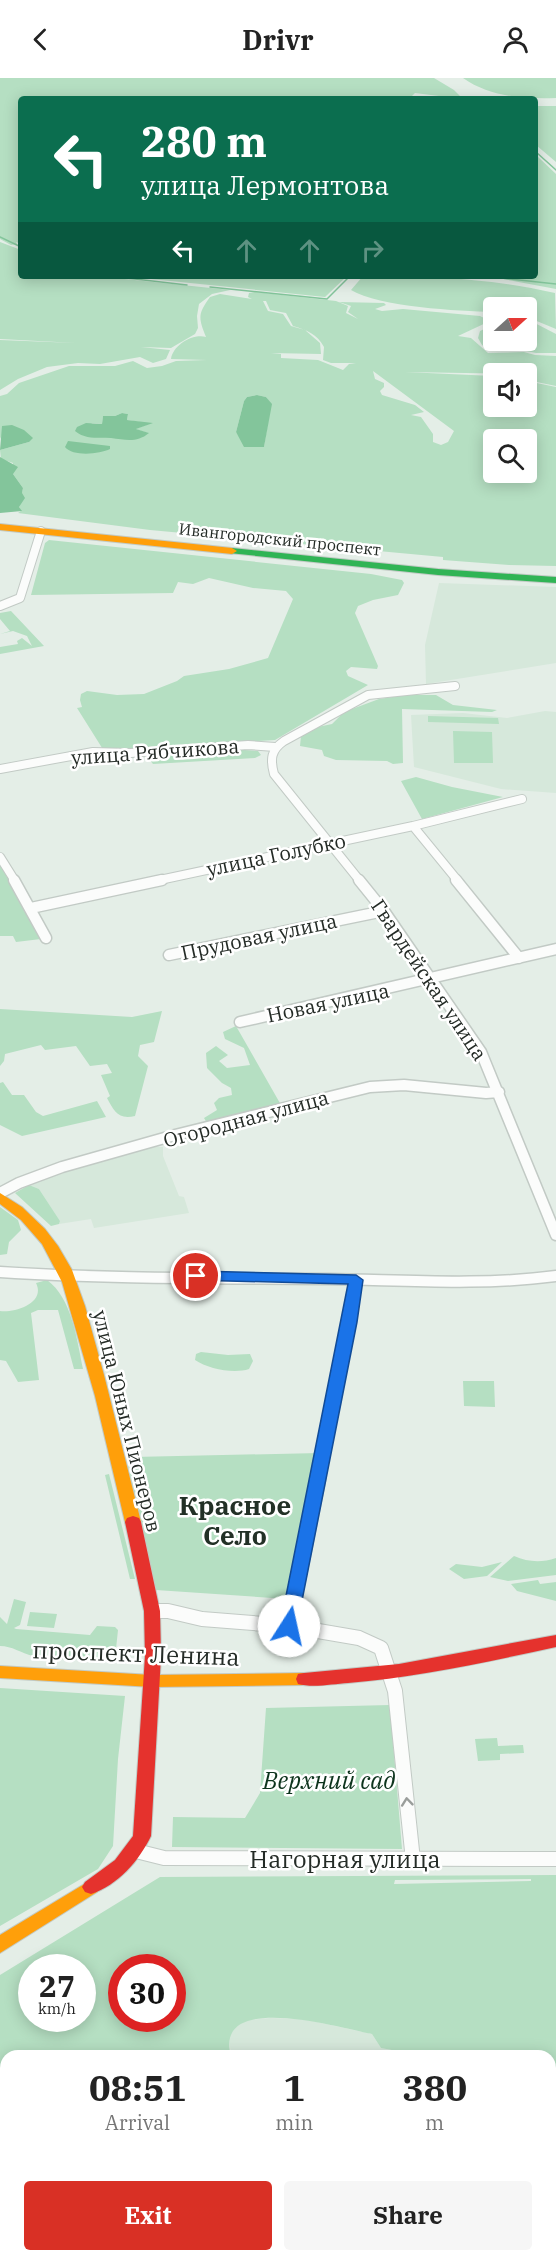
<!DOCTYPE html>
<html lang="en">
<head>
<meta charset="utf-8">
<style>
  :root { --surface:#fff; --page:#f6f6f6; --text:#222; --muted:#767676; --accent:#d93025 }
  body { margin:0; font-family:"IBM Plex Serif",serif; background:var(--page); color:var(--text); height:100vh; display:flex; flex-direction:column; font-size:22px; white-space:nowrap }
  * { box-sizing:border-box; margin:0 }
  p { font-size:20px; color:var(--muted) }
  .icon { flex:none; width:33px; height:33px; fill:none; stroke:currentColor; stroke-width:2; stroke-linecap:round; stroke-linejoin:round }
  .map { position:relative; flex:1; overflow:hidden }
  .details { position:absolute; left:0px; top:1972px; width:556px; height:212px; display:flex; flex-direction:column; background:var(--surface); border-radius:18px 18px 0 0; box-shadow:0 3px 15px #0003 }
  .details>* { flex:none }
  .banner { position:absolute; left:18px; top:18px; width:520px; height:183px; border-radius:6px; box-shadow:0 3px 15px #0003; background:#0b6e4f; color:#fff; overflow:hidden }
  .needle { width:39px; rotate:69deg }
  .buttons { position:absolute; left:483px; top:219px; display:grid; gap:12px }
  .buttons a { display:grid; place-items:center; width:54px; height:54px; border-radius:6px; background:var(--surface); box-shadow:0 3px 15px #0003; font-size:30px }
  .speed { position:absolute; left:18px; top:1876px; display:flex; gap:12px; font-size:30px; font-weight:700; text-align:center }
  .speed>* { display:grid; place-content:center; width:78px; height:78px; border-radius:50%; background:var(--surface); box-shadow:0 3px 15px #0003; line-height:1 }
  .speed small { font-size:15px; font-weight:400 }
  .speed .limit { border:9px solid #d22; background:#fff; color:#111 }
  .pin { position:absolute; display:grid; place-items:center; width:51px; height:51px; color:#fff; margin:-26px; border:3px solid #fff; border-radius:50%; box-shadow:0 2px 6px #0007 }
  .me { position:absolute; width:66px; margin:-33px; rotate:10deg; stroke-linejoin:round; filter:drop-shadow(0 0 4px #0008) }
  .turn { display:flex; align-items:center; gap:21px; height:126px; padding:0 24px; font-size:27px }
  .turn .icon { width:78px; height:78px; stroke-width:2.5 }
  .turn b { display:block; font-size:42px; line-height:51px }
  .lanes { display:flex; align-items:center; height:57px; padding:0 24px; background:#0003; justify-content:center; gap:30px; direction:ltr }
  .lanes .off { opacity:.35 }
  .eta { display:flex; justify-content:space-evenly; align-items:center; height:102px; text-align:center }
  .eta b { font-size:36px; font-weight:700; line-height:42px }
  .button { display:flex; gap:12px; margin-top:auto; padding:12px 24px }
  .button a { flex:1; height:69px; border-radius:6px; background:var(--accent); color:#fff; font-size:24px; font-weight:700; line-height:69px; text-align:center }
  .button a+a { background:var(--page); color:var(--text) }
  header { display:flex; justify-content:space-between; align-items:center; height:78px; padding:0 24px; background:var(--surface); font-size:27px; font-weight:700 }
  .map>svg:first-child { display:block }
  .built { fill:#d6e8db }
  .green { fill:#b5dfc2; fill-rule:evenodd }
  .water { fill:#83c59b }
  .lines { fill:none; stroke-linecap:round; stroke-linejoin:round }
  .stream-far1 { stroke:#83c59b; stroke-width:1.5 }
  .stream { stroke:#83c59b; stroke-width:4 }
  .street-far2-casing { stroke:#c2cac5; stroke-width:10 }
  .street-far1-casing { stroke:#c2cac5; stroke-width:13 }
  .street-casing { stroke:#c2cac5; stroke-width:16 }
  .fast-casing { stroke:#c2cac5; stroke-width:2 }
  .slow-casing { stroke:#c2cac5; stroke-width:2 }
  .jam-casing { stroke:#c2cac5; stroke-width:2 }
  .street-far2 { stroke:#fbfcfb; stroke-width:8 }
  .street-far1 { stroke:#fbfcfb; stroke-width:10 }
  .street { stroke:#fbfcfb; stroke-width:14 }
  .fast { fill:#30b455; fill-rule:evenodd }
  .slow { fill:#ff9f0a; fill-rule:evenodd }
  .jam { fill:#e5322d; fill-rule:evenodd }
  .oneway { stroke:#9a9e9b }
  .route { fill:#1a73e8; stroke:#114b97; stroke-width:1.5 }
  .labels { text-anchor:middle; stroke-width:5; stroke-linejoin:round; paint-order:stroke }
  .far-street-label { font-size:16px; fill:#242b26; stroke:#fff }
  .street-label { font-size:20px; fill:#242b26; stroke:#fff }
  .near-street-label { font-size:24px; fill:#242b26; stroke:#fff }
  .near-park-label { font-size:24px; font-style:italic; fill:#0d341d; stroke:#fff }
  .district-label { font-size:26px; font-weight:bold; fill:#223026; stroke:#fff }
</style>
</head>
<body>
<header><svg class="icon" aria-label="back" viewBox="0 0 24 24"><path d="M15 5l-7 7 7 7"/></svg>Drivr<svg class="icon" aria-label="person" viewBox="0 0 24 24"><circle cx="12" cy="8" r="4"/><path d="M4 21q1-7 8-7t8 7"/></svg></header>
<div class="map">
<svg width="556" height="2183" viewBox="0 0 556 2183">
  <rect width="100%" height="100%" fill="#e4eee7"/>
  <path class="built" d="M439,505L556,509V585L426,606L425,567Z
    M545,633L556,634V715L501,711L414,689L411,637L463,635L507,640Z
    M155,1069H163V1078L179,1118L184,1119L189,1135L94,1150L91,1141L59,1146L60,1143L39,1111L29,1107L51,1097Z
    M270,1940L303,1941L372,1956L381,1970L424,1978H231L229,1959L233,1950L247,1942Z
    M232,2178H544V2183H231Z"/>
  <path class="green" d="M0,0H434L454,12L463,21L415,15L410,20L436,21H21V166L16,164L17,166L11,167L0,161Z
    M463,0H556V20C524,21 490,19 463,0Z
    M536,28H556V84L536,67Z
    M536,77L556,96V211L487,198H536Z
    M0,164L21,172V198H96L230,212L212,216L199,226L197,238L198,250L195,256L171,270L141,269L170,272L166,281L153,285L140,279L100,286L78,285L47,289L18,301L0,312V262L76,265L0,261Z
    M122,198H347L325,219Z
    M363,198C432,198 487,200 555,215L556,251L527,239L526,230H494L493,234C459,233 379,229 351,212Z
    M255,214L336,223L348,228L346,235L358,241L348,234L351,228L339,224L384,225L386,227L375,231L382,233L403,231L480,238L490,243L458,258L471,260L488,275L524,274L535,277L556,278V308L527,302L526,296L405,294L493,298L494,328H526L527,303L556,309V488L509,487L443,482V479L150,452L18,435L21,433L19,429L23,410L13,396V385L1,381L0,372L29,364L2,357L0,361V318L7,316L19,305L69,288H115L133,283L147,290L162,288L176,283L207,282L171,281C173,267 193,255 206,259C198,239 198,236 210,219L220,216L252,221L248,219L249,215ZM263,223H266L270,232L286,235L293,248C307,252 317,256 324,269L323,282L331,285H356L349,286L343,292L318,282L281,280V276L271,275L321,276L320,265L305,252L291,248L283,236L268,233ZM373,293L454,353L448,364L441,367L433,364V356L421,339L411,337L424,334L415,327L382,317L380,313L384,309V305L375,301ZM257,317L266,319L271,326L264,369L243,364L236,354L244,323L247,319ZM122,335L128,336L127,342L140,344L146,347L135,351L148,355L140,360L83,357L92,345L102,346L103,338H115ZM494,362H526V394H494Z
    M527,241L556,256V275H536L517,271L491,273L482,267L478,260L480,253L493,247L494,262H526Z
    M49,462L371,496L402,502L404,505L398,517L373,522L358,528L355,535L378,588L377,591L351,589L346,593L348,598L368,607L275,662L104,673L77,630L82,629L80,622L81,616L87,613L117,617L144,616L177,603L184,598L229,591L268,580L293,521L286,513L253,510L209,500L193,506L178,504L173,515L31,517L45,465Z
    M11,533L44,568L0,576V569L18,566L17,563L22,560L32,568L27,558L13,553L0,556L10,553L0,541V535Z
    M406,617H436L453,627L497,632L492,634L402,631L403,685L393,686L387,683L336,682L324,678L322,672L300,668L301,658L313,650L332,646L344,634L379,621Z
    M428,638L498,640L499,646L428,644Z
    M453,653L492,654L493,685H454Z
    M245,672L258,673L261,677L255,680L153,686L149,681C159,672 227,672 245,672Z
    M416,699L452,709L503,719L422,741L401,703Z
    M0,786L41,861L16,864L13,858H0Z
    M0,931L132,939L162,933L154,964L140,967L138,978L148,988L135,1038C118,1042 114,1033 107,1020L110,1018L101,997L112,995L107,986L90,988L76,968L45,972L41,967L5,976L4,983L0,988Z
    M236,948L281,1027L207,1045L204,1040L217,1032L214,1025L219,1020L232,1017L231,1010L222,1005L207,990L206,975L216,968L228,977L219,983L227,990L250,987L244,970L225,961L223,954Z
    M3,1004L12,1017H24L36,1034L43,1038L97,1023L106,1039L22,1058L0,1047V1005Z
    M29,1107L39,1111L60,1143L59,1146L51,1148L15,1115Z
    M0,1129L18,1142L21,1152L9,1164L7,1176L0,1177Z
    M47,1202C72,1220 77,1262 83,1291H74L58,1232H38L31,1235L39,1302L18,1304L6,1283L0,1282V1233C15,1235 46,1225 36,1205Z
    M201,1274L228,1277L250,1276L253,1283L249,1291C234,1296 208,1291 195,1282L196,1276Z
    M463,1303H494L495,1329L464,1328Z
    M320,1375L287,1521L156,1512L126,1378L132,1376L133,1379Z
    M109,1396L135,1501H130L105,1397Z
    M514,1478C528,1484 541,1485 556,1480V1497L508,1503L490,1499Z
    M502,1484L487,1498L464,1501L449,1491L456,1486L482,1489Z
    M538,1502L540,1506L556,1504V1523L517,1513L511,1506Z
    M14,1521L26,1524L20,1547L14,1550L16,1551L90,1557L97,1548L115,1549L118,1552L116,1571H101V1581C80,1581 54,1583 33,1578C21,1575 12,1568 0,1568V1539L7,1546Z
    M30,1534L57,1536L54,1550L27,1548Z
    M0,1610L125,1618L118,1681L113,1768L98,1791L0,1848Z
    M390,1627L402,1771L172,1769L173,1739L245,1740L260,1715L266,1630Z
    M497,1660L498,1668L523,1667L524,1675L500,1676V1682L478,1683L475,1661Z
    M556,1797V2183H544V2178H550V2132L554,2102L550,2101V1978H424L381,1970L372,1956C341,1950 213,1912 231,1978H6V2178H232L231,2183H0V1897L160,1799ZM531,1801V1803L394,1806L395,1802ZM32,1890H82V1941H32ZM122,1890H172V1941H122Z"/>
  <path class="water" d="M257,317L266,319L272,326L264,369H244L236,354L244,323L247,319Z
    M122,335L128,336L127,342L153,345L136,351L149,355C137,365 126,362 111,360C97,359 86,362 75,353L77,349L86,345L102,346L103,338H115Z
    M12,347L24,352L33,360L29,364L0,372L2,348Z
    M68,363L110,368V371C100,376 73,379 65,369Z
    M0,379L18,389L13,396L23,410L22,415L25,420L19,429L22,433L0,435Z"/>
  <g class="lines">
    <path class="stream-far1" d="M536,74L556,92
      M0,159L21,169
      M109,198L187,207
      M483,198L556,206
      M210,209L327,221L350,198"/>
    <path class="stream" d="M550,2088L556,2090"/>
    <defs>
      <path id="street-far2" d="M0,528L20,520L41,453
        M0,691L93,674L131,675L248,667L275,669
        M413,748L458,803
        M0,779L15,803
        M155,803L413,748L522,721
        M360,803L274,696C270,681 271,672 284,663L368,617L455,608"/>
      <path id="street-far1" d="M14,802L46,860
        M359,802L384,833L481,974L556,1157
        M456,802L519,880
        M31,830L162,802
        M169,877L384,833
        M240,944L556,871
        M0,1115L19,1105L62,1089L175,1057L370,1009L404,1007L486,1015L499,1014
        M0,1194C109,1201 219,1200 328,1201C404,1202 481,1208 556,1198
        M319,1401L350,1244L356,1202"/>
      <path id="street" d="M319,1399L289,1548L359,1560L381,1570L395,1613L413,1782
        M152,1533H168L202,1541L289,1548
        M136,1773L164,1780L556,1781"/>
      <path id="fast" d="M232,470L438,491L556,499V505L438,497L229,475L227,473Z"/>
      <path id="slow" d="M0,446L232,470L237,473L232,476L0,452Z
        M0,1115L22,1129L45,1151L58,1168L72,1192L85,1228L104,1297L141,1444L139,1448H127L125,1444L95,1318L62,1204L42,1166L21,1142L0,1126Z
        M0,1588L152,1597L304,1595L310,1596L312,1601L310,1606L304,1607L152,1609L0,1600Z
        M91,1802L97,1804L100,1809L97,1814L0,1875V1857Z"/>
      <path id="jam" d="M133,1438L139,1440L141,1444L160,1533L161,1578L151,1758C139,1783 118,1807 91,1816L85,1814L82,1809L85,1804L115,1782L133,1758L145,1578L144,1533L125,1444L127,1440Z
        M556,1557V1569C487,1584 418,1599 348,1605C333,1606 313,1610 298,1606L296,1601L298,1596L304,1595L399,1586Z"/>
    </defs>
    <use href="#street-far2" class="street-far2-casing"/>
    <use href="#street-far1" class="street-far1-casing"/>
    <use href="#street" class="street-casing"/>
    <use href="#fast" class="fast-casing"/>
    <use href="#slow" class="slow-casing"/>
    <use href="#jam" class="jam-casing"/>
    <use href="#street-far2" class="street-far2"/>
    <use href="#street-far1" class="street-far1"/>
    <use href="#street" class="street"/>
    <use href="#fast" class="fast"/>
    <use href="#slow" class="slow"/>
    <use href="#jam" class="jam"/>
  </g>
  <defs><path id="oneway-chevron" d="M-2-3.5L2.5 0L-2 3.5" fill="none" stroke-width="1.6" stroke-linecap="round" stroke-linejoin="round" transform="scale(1.5)"/></defs>
  <use class="oneway" href="#oneway-chevron" transform="translate(407 1724) rotate(-96)"/>
  <path class="route" d="M196,1193L356,1197L363,1202L357,1244L297,1548L294,1552L289,1554L283,1552L280,1548L348,1206L191,1202L189,1198Z"/>
  <g class="labels">
    <g class="far-street-label">
      <text transform="translate(280 461) rotate(6)" y="6">Ивангородский проспект</text>
    </g>
    <g class="street-label">
      <text transform="translate(155 674) rotate(-4)" y="7">улица Рябчикова</text>
      <text transform="translate(276 777) rotate(-12)" y="7">улица Голубко</text>
      <text transform="translate(259 859) rotate(-12)" y="7">Прудовая улица</text>
      <text transform="translate(429 902) rotate(56)" y="7">Гвардейская улица</text>
      <text transform="translate(328 925) rotate(-12)" y="7">Новая улица</text>
      <text transform="translate(246 1041) rotate(-15)" y="7">Огородная улица</text>
      <text transform="translate(127 1343) rotate(76)" y="7">улица Юных Пионеров</text>
    </g>
    <g class="near-street-label">
      <text transform="translate(136 1576) rotate(2)" y="8">проспект Ленина</text>
      <text x="345" y="1790">Нагорная улица</text>
    </g>
    <g class="near-park-label">
      <text x="329" y="1711">Верхний сад</text>
    </g>
    <g class="district-label">
      <text x="235" y="1437">Красное<tspan x="235" dy="30">Село</tspan></text>
    </g>
  </g>
</svg>
<div class="buttons">
<a><svg class="needle" viewBox="-14 -14 28 28"><path d="M0-13l5 13h-10z" fill="#e53935"/><path d="M0 13l5-13h-10z" fill="#767676"/></svg></a>
<a><svg class="icon" aria-label="sound" viewBox="0 0 24 24"><path d="M4 9h4l5-4v14l-5-4H4zM17 9q2 3 0 6"/></svg></a>
<a><svg class="icon" aria-label="search" viewBox="0 0 24 24"><circle cx="10" cy="10" r="6"/><path d="M15 15l6 6"/></svg></a>
</div>
<div class="speed"><div>27<small>km/h</small></div><div class="limit">30</div></div>
<div class="pin" style="left:196px;top:1198px;background:#d93025"><svg class="icon" aria-label="arrive" viewBox="0 0 24 24"><path d="M6 21V4h12l-3 4 3 4H6"/></svg></div>
<svg class="me" style="left:289px;top:1548px" viewBox="-20 -20 40 40"><circle r="19" fill="#fff"/><path d="M0-13L10 11 0 6-10 11z" fill="#1a73e8"/></svg>
<div class="banner">
<div class="turn"><svg class="icon" aria-label="left" viewBox="0 0 24 24"><path d="M17 20v-9H6M10 6l-5 5 5 5"/></svg><div><b>280 m</b>улица Лермонтова</div></div>
<div class="lanes"><svg class="icon" aria-label="left" viewBox="0 0 24 24"><path d="M17 20v-9H6M10 6l-5 5 5 5"/></svg><svg class="icon off" aria-label="ahead" viewBox="0 0 24 24"><path d="M12 20V5M6 11l6-6 6 6"/></svg><svg class="icon off" aria-label="ahead" viewBox="0 0 24 24"><path d="M12 20V5M6 11l6-6 6 6"/></svg><svg class="icon off" aria-label="right" viewBox="0 0 24 24"><path d="M7 20v-9h11M14 6l5 5-5 5"/></svg></div>
</div>
<section class="details">
<div class="eta">
<div><b>08:51</b><p>Arrival</p></div>
<div><b>1</b><p>min</p></div>
<div><b>380</b><p>m</p></div>
</div>
<div class="button"><a>Exit</a><a>Share</a></div>
</section>
</div>
</body>
</html>
